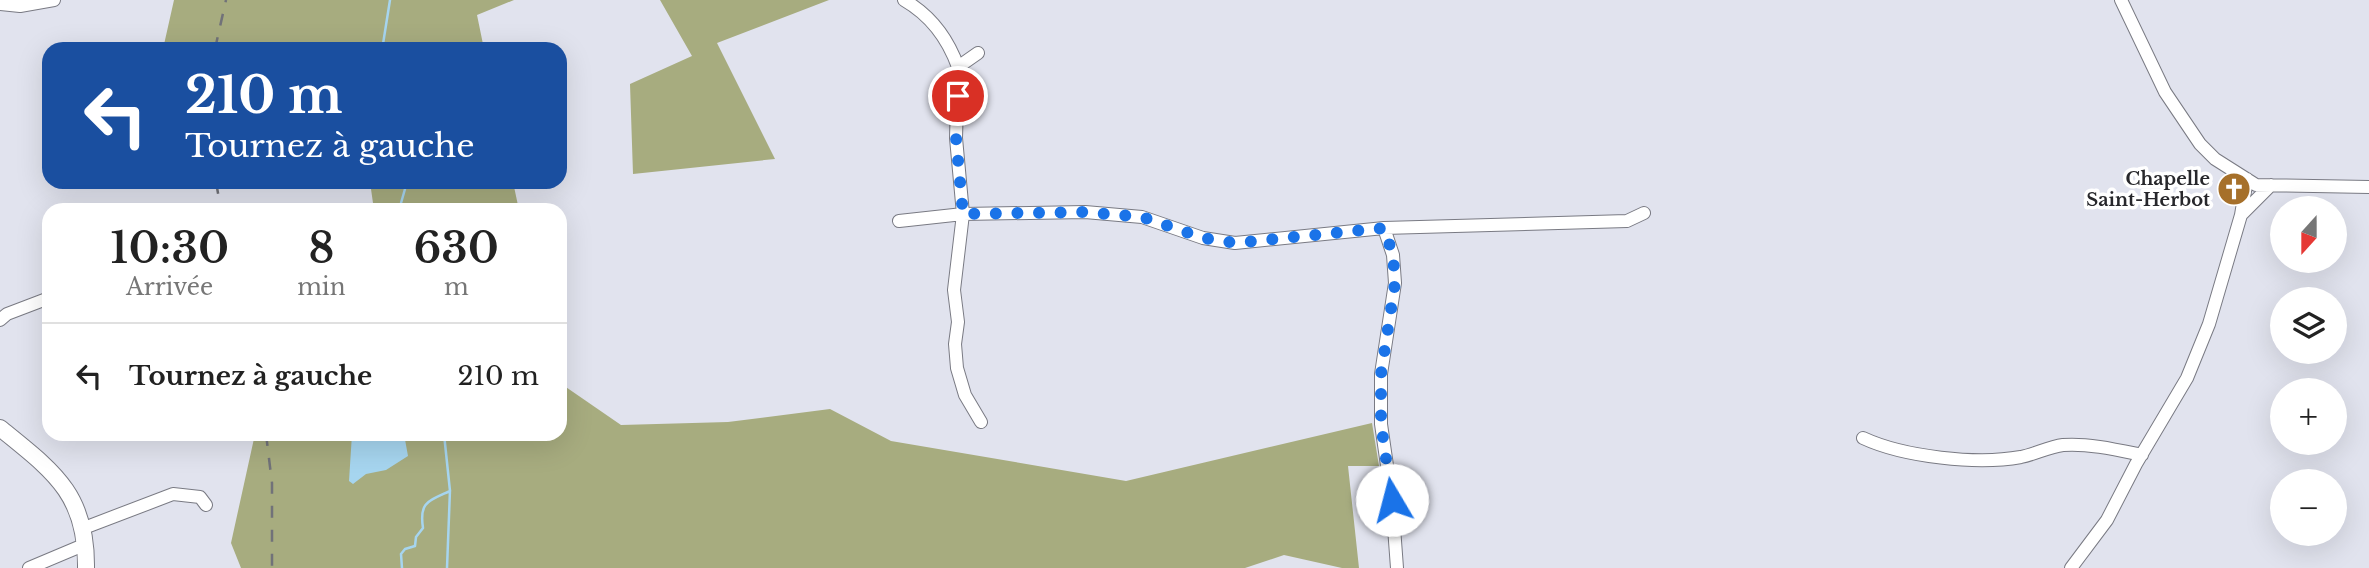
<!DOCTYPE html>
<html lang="fr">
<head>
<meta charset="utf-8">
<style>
  :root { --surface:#fff; --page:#f6f6f6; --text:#222; --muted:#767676; --line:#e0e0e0 }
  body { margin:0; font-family:"Libre Baskerville",serif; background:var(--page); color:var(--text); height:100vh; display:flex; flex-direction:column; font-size:26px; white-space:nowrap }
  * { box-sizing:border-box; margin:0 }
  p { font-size:23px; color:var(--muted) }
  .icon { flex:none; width:38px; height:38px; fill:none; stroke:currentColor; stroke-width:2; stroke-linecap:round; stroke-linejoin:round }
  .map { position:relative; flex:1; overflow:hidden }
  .details { position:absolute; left:42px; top:203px; width:525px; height:238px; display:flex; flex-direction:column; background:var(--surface); border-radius:21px; box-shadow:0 7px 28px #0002 }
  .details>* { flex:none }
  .banner { position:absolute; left:42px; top:42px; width:525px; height:147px; border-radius:21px; box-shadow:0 7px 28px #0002; background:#1a4fa0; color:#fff; overflow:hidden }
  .needle { width:46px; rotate:201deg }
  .buttons { position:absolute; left:2270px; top:196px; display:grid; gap:14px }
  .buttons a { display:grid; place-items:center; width:77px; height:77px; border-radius:50%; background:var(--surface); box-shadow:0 7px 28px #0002; font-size:35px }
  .pin { position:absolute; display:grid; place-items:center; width:60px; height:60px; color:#fff; margin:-30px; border:4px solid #fff; border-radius:50%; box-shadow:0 2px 7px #0007 }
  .me { position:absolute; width:77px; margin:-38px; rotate:352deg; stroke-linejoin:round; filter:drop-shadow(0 0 5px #0008) }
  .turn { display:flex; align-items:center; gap:24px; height:147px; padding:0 28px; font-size:32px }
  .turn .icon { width:91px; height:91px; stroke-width:2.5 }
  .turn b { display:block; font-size:49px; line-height:60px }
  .eta { display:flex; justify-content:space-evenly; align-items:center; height:119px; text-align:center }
  .eta b { font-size:42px; font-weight:600; line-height:49px }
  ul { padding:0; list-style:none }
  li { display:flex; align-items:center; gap:21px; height:105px; padding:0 28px; border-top:2px solid var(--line) }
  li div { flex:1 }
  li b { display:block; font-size:26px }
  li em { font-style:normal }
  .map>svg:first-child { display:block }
  .forest { fill:#a7ac7f }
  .water { fill:#a6d5ef }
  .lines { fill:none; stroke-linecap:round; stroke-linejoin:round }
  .stream { stroke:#a6d5ef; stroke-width:2.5 }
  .minor-casing { stroke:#797a83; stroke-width:14 }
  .major-casing { stroke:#797a83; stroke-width:18 }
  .minor { stroke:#fff; stroke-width:12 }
  .major { stroke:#fff; stroke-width:16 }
  .rail { stroke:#717279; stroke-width:2.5; stroke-dasharray:12 12; stroke-linecap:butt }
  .route { stroke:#1a73e8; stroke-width:12; stroke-dasharray:0 21.6 }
  .labels { text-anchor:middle; stroke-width:7; stroke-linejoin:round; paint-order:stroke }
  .poi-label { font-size:18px; font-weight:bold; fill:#27272b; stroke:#fff; text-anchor:end }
</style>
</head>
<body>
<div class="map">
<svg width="2369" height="568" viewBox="0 0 2369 568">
  <rect width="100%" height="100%" fill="#e1e3ee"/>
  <path class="forest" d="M174,0H514L477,15L484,49H163Z
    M660,0H829L717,43L775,159L633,174L630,84L692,56Z
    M361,182H513L519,210H374L371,189Z
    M560,383L621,425L728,422L830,409L891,441L1126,481L1372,423L1379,466H1348L1359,568H1342L1284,555L1245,568H241L231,543L255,434H560Z"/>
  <path class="water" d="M352,434H404L408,456L386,470L366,474L353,484L349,481Z"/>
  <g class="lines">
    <path class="stream" d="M390,0L383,44L387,49L400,47L402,49
      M399,210L407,182
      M402,568L401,554L405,549L415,546L416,537L423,528C419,502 428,501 450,491L444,434
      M447,568L450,490"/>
    <defs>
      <path id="minor" d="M904,0C930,15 948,39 958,67
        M2121,0L2165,92L2200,144L2215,159L2256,185L2369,187
        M0,4L20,6L54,0
        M978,53L958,67L956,138L963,214L954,290L958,322L955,344L957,368L965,395L981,422
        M2241,215L2247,179
        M899,221L963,214L1085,212L1142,217L1203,238L1235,243L1384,228L1393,255L1395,283L1381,374V424L1392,500L1397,568
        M1384,228L1627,221L1644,213
        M0,320L7,314L49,298
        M1863,438C1904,457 1977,465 2021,457C2035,454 2049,447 2063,445C2088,443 2118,450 2142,455
        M84,528L173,494L200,497L206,505
        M29,568L86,544
        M2071,568L2107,520L2136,464L2187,378L2209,324L2241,215L2271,185"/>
      <path id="major" d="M0,428C53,471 87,494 86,568"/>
    </defs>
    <use href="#minor" class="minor-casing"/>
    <use href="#major" class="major-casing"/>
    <use href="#minor" class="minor"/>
    <use href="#major" class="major"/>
    <path class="rail" d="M215,49L226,0
      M216,182L221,210
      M266,434L272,483V568"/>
  </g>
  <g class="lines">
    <path class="route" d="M958,96L956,138L963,214L1085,212L1142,217L1203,238L1235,243L1384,228L1393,255L1395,283L1381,374V424L1392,500"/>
  </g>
  <defs>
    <symbol id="church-disc" viewBox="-11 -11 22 22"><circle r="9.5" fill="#a6702a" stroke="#fff"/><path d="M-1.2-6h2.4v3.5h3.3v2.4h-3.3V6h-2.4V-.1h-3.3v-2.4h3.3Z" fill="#fff"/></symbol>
  </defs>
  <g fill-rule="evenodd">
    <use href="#church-disc" x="2215" y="170" width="38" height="38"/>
  </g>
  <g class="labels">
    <g class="poi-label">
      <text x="2210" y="185">Chapelle<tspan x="2210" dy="21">Saint-Herbot</tspan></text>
    </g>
  </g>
</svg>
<div class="buttons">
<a><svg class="needle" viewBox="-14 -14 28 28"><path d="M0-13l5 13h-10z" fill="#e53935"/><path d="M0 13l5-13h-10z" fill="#767676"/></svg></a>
<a><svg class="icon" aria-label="layers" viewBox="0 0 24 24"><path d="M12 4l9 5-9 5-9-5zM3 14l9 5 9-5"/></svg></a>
<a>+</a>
<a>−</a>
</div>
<div class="pin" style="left:958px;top:96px;background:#d93025"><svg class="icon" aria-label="arrive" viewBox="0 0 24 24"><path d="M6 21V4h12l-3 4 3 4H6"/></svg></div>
<svg class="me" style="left:1392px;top:500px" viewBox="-20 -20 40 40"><circle r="19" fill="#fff"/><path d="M0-13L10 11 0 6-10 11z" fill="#1a73e8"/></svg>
<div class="banner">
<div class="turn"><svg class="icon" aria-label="left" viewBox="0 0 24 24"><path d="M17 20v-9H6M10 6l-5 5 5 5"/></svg><div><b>210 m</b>Tournez à gauche</div></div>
</div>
<section class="details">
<div class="eta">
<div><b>10:30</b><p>Arrivée</p></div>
<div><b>8</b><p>min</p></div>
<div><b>630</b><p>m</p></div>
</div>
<ul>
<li><svg class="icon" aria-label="left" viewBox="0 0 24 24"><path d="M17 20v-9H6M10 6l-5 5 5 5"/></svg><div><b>Tournez à gauche</b></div><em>210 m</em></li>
</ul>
</section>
</div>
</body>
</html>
